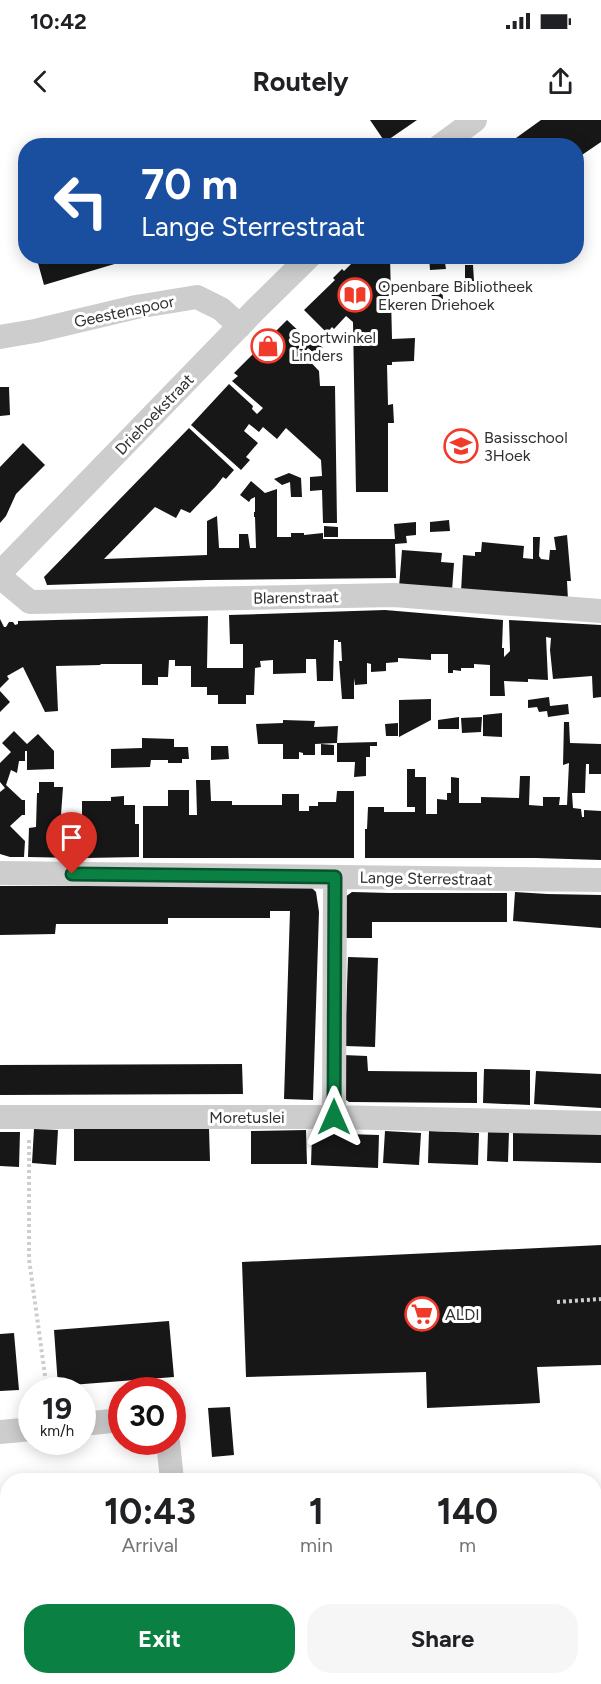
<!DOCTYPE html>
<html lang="en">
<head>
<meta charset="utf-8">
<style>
  :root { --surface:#fff; --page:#f6f6f6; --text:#202124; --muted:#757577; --accent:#0b8043 }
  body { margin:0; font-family:Figtree,sans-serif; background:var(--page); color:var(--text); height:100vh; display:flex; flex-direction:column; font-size:22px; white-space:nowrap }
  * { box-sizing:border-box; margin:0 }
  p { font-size:20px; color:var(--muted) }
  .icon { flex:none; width:33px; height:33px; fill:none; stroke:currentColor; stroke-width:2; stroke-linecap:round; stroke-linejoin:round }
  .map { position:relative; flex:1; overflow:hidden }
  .side { position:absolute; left:0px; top:1353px; width:602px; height:212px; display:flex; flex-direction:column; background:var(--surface); border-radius:24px 24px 0 0; box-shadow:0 3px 15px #0003 }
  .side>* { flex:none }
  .banner { position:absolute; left:18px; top:18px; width:566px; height:126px; border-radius:24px; box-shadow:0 3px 15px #0003; background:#1a4fa0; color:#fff; overflow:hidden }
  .speed { position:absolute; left:18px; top:1257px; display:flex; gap:12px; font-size:30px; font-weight:700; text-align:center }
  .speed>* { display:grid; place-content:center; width:78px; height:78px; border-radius:50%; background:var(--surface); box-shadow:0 3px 15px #0003; line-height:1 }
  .speed small { font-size:15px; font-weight:400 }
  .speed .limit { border:9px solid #d22; background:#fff; color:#111 }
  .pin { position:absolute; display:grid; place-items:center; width:51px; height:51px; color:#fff; margin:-62px -26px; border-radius:50% 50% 50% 0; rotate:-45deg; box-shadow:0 0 6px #0007 }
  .pin .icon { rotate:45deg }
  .me { position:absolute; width:66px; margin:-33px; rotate:0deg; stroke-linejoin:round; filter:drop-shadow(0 0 4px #0008) }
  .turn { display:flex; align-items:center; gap:21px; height:126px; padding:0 24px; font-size:27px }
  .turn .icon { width:78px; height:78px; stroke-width:2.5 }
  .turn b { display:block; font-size:42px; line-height:51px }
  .eta { display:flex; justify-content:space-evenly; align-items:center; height:102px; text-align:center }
  .eta b { font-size:36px; font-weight:700; line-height:42px }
  .cta { display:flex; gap:12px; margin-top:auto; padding:12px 24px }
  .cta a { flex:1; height:69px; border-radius:24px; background:var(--accent); color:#fff; font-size:24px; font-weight:700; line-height:69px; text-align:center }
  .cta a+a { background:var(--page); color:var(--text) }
  .status { display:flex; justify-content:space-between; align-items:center; height:42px; padding:0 30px; background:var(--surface); direction:ltr }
  .status svg { height:16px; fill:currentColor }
  header { display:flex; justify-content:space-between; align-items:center; height:78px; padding:0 24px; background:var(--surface); font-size:27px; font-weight:700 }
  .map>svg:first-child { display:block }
  .building { fill:#171717 }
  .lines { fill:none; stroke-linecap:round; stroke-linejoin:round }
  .path { stroke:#cdcdcd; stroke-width:4; stroke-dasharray:3 3; stroke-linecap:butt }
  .minor { stroke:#cdcdcd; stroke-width:24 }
  .route-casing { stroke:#07532c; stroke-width:15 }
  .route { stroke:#0b8043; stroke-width:10 }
  .labels { text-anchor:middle; stroke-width:6; stroke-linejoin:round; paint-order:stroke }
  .poi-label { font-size:16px; fill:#303030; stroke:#fff; text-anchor:start }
  .street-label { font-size:16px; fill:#303030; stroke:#fff }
</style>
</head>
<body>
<div class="status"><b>10:42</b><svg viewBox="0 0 49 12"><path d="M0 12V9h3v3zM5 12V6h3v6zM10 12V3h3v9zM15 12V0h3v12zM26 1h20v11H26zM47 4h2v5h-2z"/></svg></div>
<header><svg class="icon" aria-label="back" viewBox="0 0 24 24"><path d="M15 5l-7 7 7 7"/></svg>Routely<svg class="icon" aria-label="share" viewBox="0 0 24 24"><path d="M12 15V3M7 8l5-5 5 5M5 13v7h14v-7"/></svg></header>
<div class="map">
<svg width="601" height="1564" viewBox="0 0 601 1564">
  <rect width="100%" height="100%" fill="#fff"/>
  <path class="building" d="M370,0H417L385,22Z
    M541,0H601V22L576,39V26H505Z
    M36,136H138V137L44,165Z
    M359,136H390L392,219L415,218L414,241L392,242V245H387L388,285L393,284L394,303H388V372H356L353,202L346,196L334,209L332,207L327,213L304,190L335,160L333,158L342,149L344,151Z
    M429,136H444L446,149L430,150Z
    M465,145H473L474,161H465Z
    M442,166L443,179L432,180L431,167Z
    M287,200L305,217L308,214L323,228L316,235L308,228L303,234L319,251L320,266H335L337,403H323L322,370L310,371V357L322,356L321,340L286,308L277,319L263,307L259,312L249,304L244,311L258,323L246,337L250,340L241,350L191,305L229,264L253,286L252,289L257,294L263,288L232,261L238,256L234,253Z
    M0,267H9L10,295L0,296Z
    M189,308L234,350L226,359L223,357L216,366L190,393L181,389L176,398L155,387L104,439L207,435V401L217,396L219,428H239V414H248L250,428H256L255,397H254V392H255V377L251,379L249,382L240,375L251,361L265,373L277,369V417H291V413H304V415L323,413V419H395L394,404L416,402V415L406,416L407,423L395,424L396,458L208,460L47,465L44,457Z
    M23,323L45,345L16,374L6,396L0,403V347Z
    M289,353L301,358L302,377H291L290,362L282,365L274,359Z
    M449,400L450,411L430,412V402Z
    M324,406L338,407V417H324Z
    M567,415L571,461H567L568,480L461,472L463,435L475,436V432H481L482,422L524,426L523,438L533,439V417H540L539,436L541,439L549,440L550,430H556L554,417Z
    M402,430L442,433L441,442L454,443L452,471L399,467Z
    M385,490L503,500L502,528H504V537L510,531L509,500L601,505V577L593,578L592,556L553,559L550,530L551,518L546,517L548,560L528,559V562L504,561L505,576H490V545L474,544V548H461V551L453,550V553H448V534H431V540L398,538V542L386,543V551L371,552V544L367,543V564L355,565L354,558V579H342L339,541H342L341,522H338V520H334L333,561H317L316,539H306V553L273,554V540L260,541L261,547L255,548L254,575H246V584H218V575H207V567H191V546H175V540H169L168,557H158V565H142V544H100L101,545L56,546L58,591L45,592L23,547L7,556L9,559L0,568V499L4,507H6L9,502H13L15,505L18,504V501L208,496L207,548H243V524H230L229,495Z
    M0,571L10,582L0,592Z
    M549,577L550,586L568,584L569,594L548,597L547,591L539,592L537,587L528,588V580Z
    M431,579V600L399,617V580Z
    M502,593V617L483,616V595Z
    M459,597V609H438V600Z
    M482,597L481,612L462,613L461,598Z
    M283,600L315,601L314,607L338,606L337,623L315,624V635H303V633L299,632V639H283V624H258L256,604L283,603Z
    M564,602H569L570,623L601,624V654H589V644H586L585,673H572L573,688L581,689L582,697H584V690L601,691V740L536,738H365V709H367L368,687H384V692H415V687H407V649H415V657H426V694H437V679L447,680V673H451V657L459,658V683H481V677L519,678L520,656H530L529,685L543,686V677H560L559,685H567L569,643L563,645Z
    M398,603V616H386L385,604Z
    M14,611L27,624L38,614L54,631V649L27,650V631H25V641H19L17,653L11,650L6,665L22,680H25V695H22L10,706L25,721L24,737H10L0,734V672L5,668L0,662V643L11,632L2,623Z
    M142,618L174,619V627H188L189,639H182V643H168V640H151L150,647L111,648V629L142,628Z
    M377,622V626H370V637H366V656L354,657L355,642H337V623Z
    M321,624L334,625V635H321Z
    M211,626H228L229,639L211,640Z
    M196,660H210L211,681H232V685H282V674H299V691H309V686H318V682H336L337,671H354V738H143V686H168V670H189V695H197Z
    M39,662H54V667H63L61,695L67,696V708L79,709L78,738L28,737L29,708L36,707L37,673H39Z
    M124,676V685H135V704H139V737L86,738V709H82V681H111V677Z
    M0,766H310L316,772L319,792L313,980L284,979L290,791H270V798H168V804H56L55,814L0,815Z
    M352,772L389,773H507V802H372V818H345V777Z
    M515,772L547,774L601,775V808L513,801Z
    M348,837L378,838L375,927L345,926Z
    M343,935L367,936L368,951L477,952V983L349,982L342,977Z
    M242,944L243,974L0,975V945Z
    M484,949L530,950V985L483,983Z
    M536,951L601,954V988L534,984Z
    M34,1009L58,1010L56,1045L32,1043Z
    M74,1009H209L210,1041H74Z
    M306,1010L307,1044H251V1011Z
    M385,1011L421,1013L419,1045L383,1043Z
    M429,1011L479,1013L478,1045L428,1043Z
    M0,1012H20L19,1047L0,1046Z
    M488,1012H509L508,1042L487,1041Z
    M513,1012L601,1013V1043L513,1041Z
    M312,1013L379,1015L378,1048L311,1045Z
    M601,1125V1245L537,1247L540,1283L427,1288L426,1252L246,1257L242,1142Z
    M169,1201L174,1257L58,1266L54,1210Z
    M14,1213L19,1270L0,1271V1214Z
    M230,1287L234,1335L212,1337L208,1288Z
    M0,1528L8,1532V1557H52L49,1564H0Z
    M278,1557H420L421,1564H278Z"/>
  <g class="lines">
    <path class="path" d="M29,1020V1139L47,1270
      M557,1182L601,1179"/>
    <path class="minor" d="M440,26L475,0
      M0,217L35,211L136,187L197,177L221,189L240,206
      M0,453L255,190L310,136
      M0,457L30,482L394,475L601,491
      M0,753L601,760
      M0,997H334L601,1003
      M334,997L335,757
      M82,1304L122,1300
      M0,1312L32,1309
      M168,1322L172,1360
      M0,1395H8"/>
  </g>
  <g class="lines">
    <defs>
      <path id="route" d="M72,754L335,757L334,997"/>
    </defs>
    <use href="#route" class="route-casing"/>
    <use href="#route" class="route"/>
  </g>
  <defs>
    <symbol id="library-ring" viewBox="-11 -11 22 22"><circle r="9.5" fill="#fff" stroke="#f13a29" stroke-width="1.5"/><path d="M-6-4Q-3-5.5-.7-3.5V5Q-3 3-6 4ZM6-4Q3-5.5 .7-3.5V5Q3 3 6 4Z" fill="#f13a29"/></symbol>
    <symbol id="shop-ring" viewBox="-11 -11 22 22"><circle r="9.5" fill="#fff" stroke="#f13a29" stroke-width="1.5"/><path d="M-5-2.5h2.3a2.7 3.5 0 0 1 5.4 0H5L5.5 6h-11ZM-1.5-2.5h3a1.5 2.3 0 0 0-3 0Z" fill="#f13a29"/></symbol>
    <symbol id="school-ring" viewBox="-11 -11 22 22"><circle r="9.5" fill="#fff" stroke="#f13a29" stroke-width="1.5"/><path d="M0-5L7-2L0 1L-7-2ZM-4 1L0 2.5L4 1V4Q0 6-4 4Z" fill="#f13a29"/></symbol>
    <symbol id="supermarket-ring" viewBox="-11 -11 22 22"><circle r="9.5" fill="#fff" stroke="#f13a29" stroke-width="1.5"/><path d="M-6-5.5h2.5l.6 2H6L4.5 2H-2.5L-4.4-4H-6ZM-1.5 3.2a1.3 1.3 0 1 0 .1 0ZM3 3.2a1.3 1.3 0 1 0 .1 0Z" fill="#f13a29"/></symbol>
  </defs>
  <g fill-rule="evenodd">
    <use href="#library-ring" x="336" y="156" width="38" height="38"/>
    <use href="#shop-ring" x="249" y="207" width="38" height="38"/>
    <use href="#school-ring" x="442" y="307" width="38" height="38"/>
    <use href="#supermarket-ring" x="403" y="1175" width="38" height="38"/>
  </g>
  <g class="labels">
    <g class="poi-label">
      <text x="378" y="172">Openbare Bibliotheek<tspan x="378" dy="18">Ekeren Driehoek</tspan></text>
      <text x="291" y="223">Sportwinkel<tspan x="291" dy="18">Linders</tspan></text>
      <text x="484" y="323">Basisschool<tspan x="484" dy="18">3Hoek</tspan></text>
      <text x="445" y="1200">ALDI</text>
    </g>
    <g class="street-label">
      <text transform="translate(124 191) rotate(-12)" y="6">Geestenspoor</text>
      <text transform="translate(154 294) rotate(-46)" y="6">Driehoekstraat</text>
      <text transform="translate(296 477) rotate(-1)" y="6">Blarenstraat</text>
      <text transform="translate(426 758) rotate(1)" y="6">Lange Sterrestraat</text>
      <text x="247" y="1003">Moretuslei</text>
    </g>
  </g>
</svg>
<div class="speed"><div>19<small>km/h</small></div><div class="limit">30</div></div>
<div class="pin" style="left:72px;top:754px;background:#d93025"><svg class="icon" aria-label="arrive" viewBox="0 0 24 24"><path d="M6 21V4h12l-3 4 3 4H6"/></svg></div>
<svg class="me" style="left:334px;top:997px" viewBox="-20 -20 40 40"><path d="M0-17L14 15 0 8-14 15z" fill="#0b8043" stroke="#fff" stroke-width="4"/></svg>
<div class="banner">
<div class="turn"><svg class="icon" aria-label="left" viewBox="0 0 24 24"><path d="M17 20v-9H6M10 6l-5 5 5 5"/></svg><div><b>70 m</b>Lange Sterrestraat</div></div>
</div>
<section class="side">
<div class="eta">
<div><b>10:43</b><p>Arrival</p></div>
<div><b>1</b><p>min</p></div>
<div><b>140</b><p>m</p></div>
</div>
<div class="cta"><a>Exit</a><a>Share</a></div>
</section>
</div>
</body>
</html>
